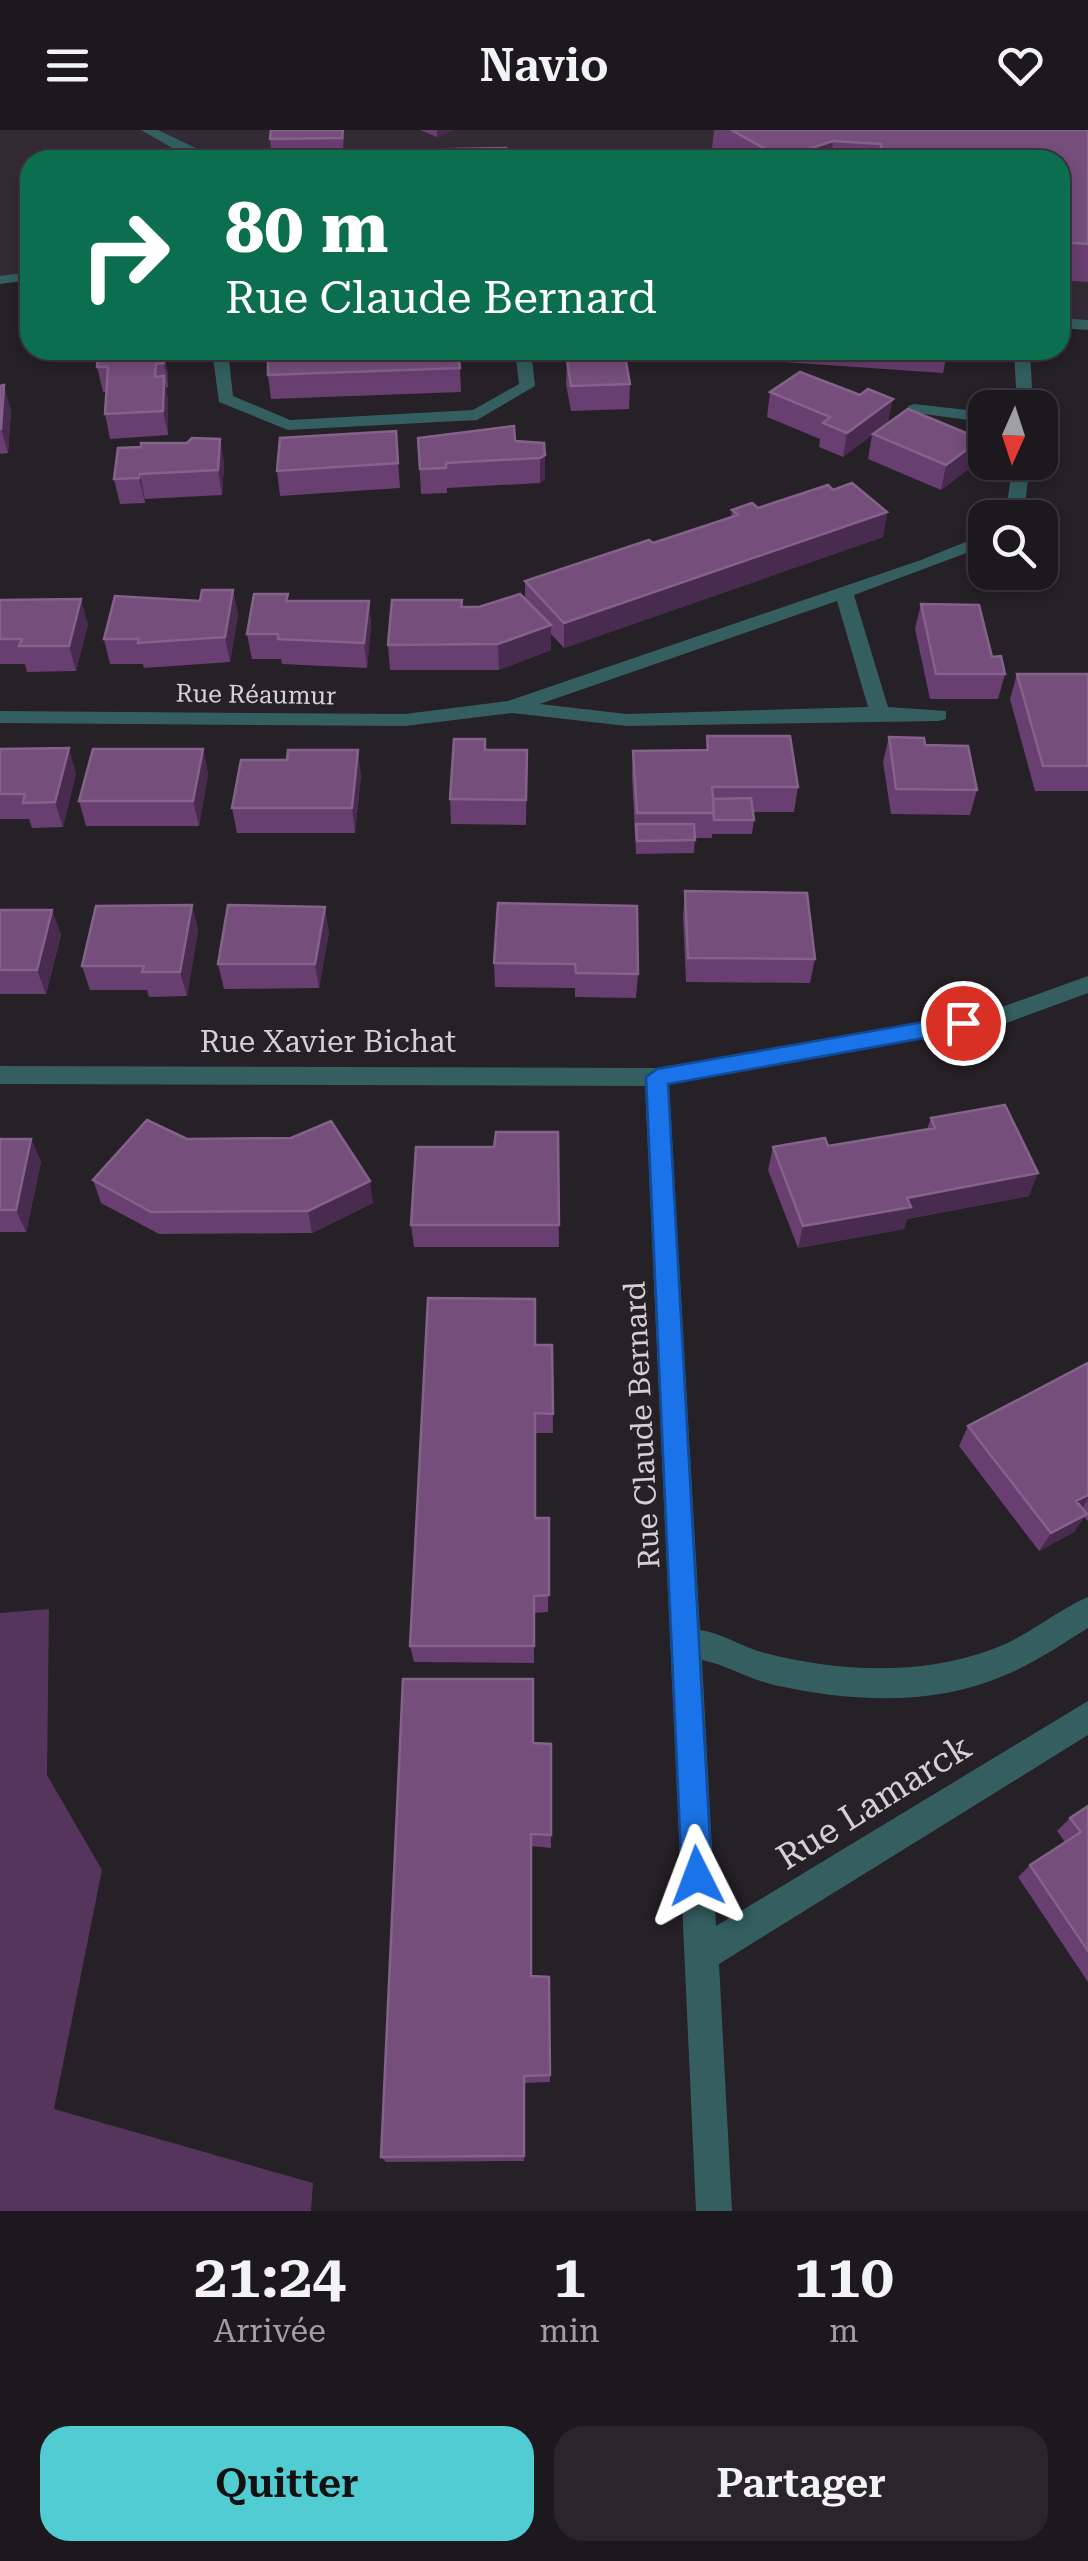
<!DOCTYPE html>
<html lang="fr">
<head>
<meta charset="utf-8">
<style>
  :root { --surface:#1c181d; --page:#29252a; --text:#f1f3f6; --muted:#a0a0a4; --line:#3a373b; --accent:#51ccd2 }
  body { margin:0; font-family:"Roboto Serif",serif; background:var(--page); color:var(--text); height:100vh; display:flex; flex-direction:column; font-size:38px; white-space:nowrap }
  * { box-sizing:border-box; margin:0 }
  p { font-size:32px; color:var(--muted) }
  .icon { flex:none; width:55px; height:55px; fill:none; stroke:currentColor; stroke-width:2; stroke-linecap:round; stroke-linejoin:round }
  .map { position:relative; height:2081px; overflow:hidden }
  .side { display:flex; flex-direction:column; background:var(--surface); flex:1 }
  .side>* { flex:none }
  .hud { position:absolute; left:20px; top:20px; width:1050px; height:210px; border-radius:30px; box-shadow:0 5px 15px #0003,0 0 0 2px var(--line); background:#0b6e4f; color:#fff; overflow:hidden }
  .needle { width:65px; rotate:183deg }
  .tools { position:absolute; left:968px; top:260px; display:grid; gap:20px }
  .tools a { display:grid; place-items:center; width:90px; height:90px; border-radius:20px; background:var(--surface); box-shadow:0 5px 15px #0003,0 0 0 2px var(--line); font-size:50px }
  .pin { position:absolute; display:grid; place-items:center; width:85px; height:85px; color:#fff; margin:-42px; border:5px solid #fff; border-radius:50%; box-shadow:0 2px 10px #0007 }
  .me { position:absolute; width:110px; margin:-55px; rotate:357deg; stroke-linejoin:round; filter:drop-shadow(0 0 8px #0008) }
  .turn { display:flex; align-items:center; gap:35px; height:210px; padding:0 40px; font-size:45px }
  .turn .icon { width:130px; height:130px; stroke-width:2.5 }
  .turn b { display:block; font-size:70px; line-height:85px }
  .eta { display:flex; justify-content:space-evenly; align-items:center; height:170px; text-align:center }
  .eta b { font-size:60px; font-weight:600; line-height:70px }
  .action { display:flex; gap:20px; margin-top:auto; padding:20px 40px }
  .action a { flex:1; height:115px; border-radius:30px; background:var(--accent); color:#111; font-size:40px; font-weight:600; line-height:115px; text-align:center }
  .action a+a { background:var(--page); color:var(--text) }
  header { display:flex; justify-content:space-between; align-items:center; height:130px; padding:0 40px; background:var(--surface); font-size:45px; font-weight:600 }
  .map>svg:first-child { display:block }
  .built { fill:#332a35 }
  .green { fill:#56355c }
  .lines { fill:none; stroke-linecap:round; stroke-linejoin:round }
  .minor { fill:#345e60; fill-rule:evenodd }
  .wall { fill:#693e71 }
  .shaded-wall { fill:#492b4f }
  .building { fill:#754e7c; stroke:#84628a; stroke-width:2.5 }
  .route { fill:#1a73e8; stroke:#114b97; stroke-width:2.5 }
  .labels { text-anchor:middle; stroke-width:10; stroke-linejoin:round; paint-order:stroke }
  .far-street-label { font-size:25px; fill:#d4d1d5; stroke:#262027 }
  .street-label { font-size:30px; fill:#d4d1d5; stroke:#262027 }
  .near-street-label { font-size:35px; fill:#d4d1d5; stroke:#262027 }
</style>
</head>
<body>
<header><svg class="icon" aria-label="menu" viewBox="0 0 24 24"><path d="M4 6h16M4 12h16M4 18h16"/></svg>Navio<svg class="icon" aria-label="heart" viewBox="0 0 24 24"><path d="M12 20l-8-8c-3-5 5-10 8-4 3-6 11-1 8 4z"/></svg></header>
<div class="map">
<svg width="1088" height="2081" viewBox="0 0 1088 2081">
  <rect width="100%" height="100%" fill="#262027"/>
  <path class="built" d="M0,0H1088V195L1060,193V30H30V146L0,150Z"/>
  <path class="green" d="M49,1479L47,1645L102,1740L54,1979L313,2053L311,2081H0V1483Z"/>
  <g class="lines">
    <path class="minor" d="M141,0H158L204,22L207,30H193Z
      M30,142V150L0,154V146Z
      M1060,188L1088,190V200L1060,198Z
      M212,220H228L233,266L290,290L473,280L519,254L515,220H531L535,256L477,290L288,300L219,272Z
      M1014,220H1030L1033,278H1017Z
      M914,274L985,282V292L908,282V276Z
      M1013,332H1030L1026,367L1012,388H995L1008,367Z
      M985,404V416L854,465L888,577L946,581V589L939,591L627,596L512,583L405,596L0,593V581L405,584L508,571L921,430ZM837,471L868,577L627,584L540,574Z
      M1088,846V863L1001,895L669,954L700,1500C724,1504 742,1517 765,1523C840,1542 920,1546 993,1519C1027,1507 1055,1481 1088,1467V1498C1062,1514 1036,1532 1008,1544C933,1577 852,1572 774,1555C748,1549 727,1535 702,1530L716,1796L1088,1571V1605L719,1834L732,2081H696L645,956L0,954V936L657,938L999,878Z"/>
  </g>
  <path class="wall" d="M420,0H453L437,7Z
    M714,0H1088V152L1060,150V30H718L711,27Z
    M344,6L343,20L271,21L270,9Z
    M555,220H624L630,254L629,279L571,281L566,254L567,230H569L568,227H556Z
    M756,220H948L943,243L755,230Z
    M164,222L168,246V257L166,258L168,271V305L110,309L105,284L106,262H103L97,237Z
    M460,238L461,262L271,269L268,245Z
    M0,256L11,280L8,323L0,324Z
    M770,262L889,292L981,309L975,334L941,360L868,329L872,305L843,327L819,317L820,309L767,287Z
    M396,301L400,358L280,366L277,341Z
    M418,308L544,313L545,349L540,353L447,358V363L421,364Z
    M220,309L224,334L222,365L145,369V373L120,374L114,349L187,313Z
    M833,360L887,382L883,407L564,518L551,504V520L499,540H390L388,515L462,470L463,477H479L525,469V451L653,413L731,388L732,380L758,378Z
    M233,460L238,485L230,532L144,538L143,534H110L104,509Z
    M0,470L88,494L76,541L27,542L25,534H0Z
    M289,471H369L371,496L367,538L282,534L281,529H252L247,504Z
    M921,474L992,527L1005,544L998,569H930L915,499Z
    M1017,544H1088V661H1035L1010,569Z
    M707,606L798,657L794,682H753L754,690L752,704H712V708H695L694,723L636,724L632,646L633,621L706,620Z
    M889,607L925,615L977,660L970,685L891,684L883,632Z
    M0,619L76,643L63,697L32,698L29,689H0Z
    M203,619L208,644L199,696H86L79,671Z
    M486,620H527L526,695L451,694L450,669Z
    M287,630L361,645L355,703H237L232,678Z
    M685,761L815,829L810,853L686,852L683,786Z
    M498,773L638,844L636,868L575,867V858L495,857L494,833Z
    M192,775L198,800L187,866L149,867L147,860H90L82,836Z
    M0,780H52L61,805L46,864H0Z
    M329,802L319,858L224,859L218,834Z
    M931,988L1029,1066L907,1089L904,1099L798,1118L768,1040L773,1017L828,1016L927,999Z
    M558,1002L559,1117H414L411,1095Z
    M0,1009H31L41,1032L26,1102H0Z
    M187,1009L373,1073L312,1103L159,1104L101,1073L93,1050Z
    M535,1215H552L553,1303H535V1388H549L548,1482L534,1483V1533L414,1532L410,1516Z
    M1088,1233V1391L1084,1387L1074,1402L1039,1421L959,1316L968,1296Z
    M533,1613L551,1614V1718L531,1716V1846L549,1847L550,1952L525,1953L524,2031L386,2032L381,2027Z
    M1088,1676V1852L1018,1747L1030,1735L1065,1712L1057,1701L1070,1688Z"/>
  <path class="shaded-wall" d="M437,0H453L437,7Z
    M833,11L831,30H782V28Z
    M164,222L168,246V257L164,233Z
    M164,246L168,271V305L163,281Z
    M4,255L11,280L8,323L1,299Z
    M893,269L888,293L843,327L847,303Z
    M220,309L224,334L222,365L218,340Z
    M981,309L975,334L941,360L946,335Z
    M545,325V349L540,353V328Z
    M140,344L145,369V373L139,348Z
    M887,382L883,407L564,518V493Z
    M233,460L238,485L230,532L225,507Z
    M81,469L88,494L76,541L69,516Z
    M369,471L371,496L367,538L364,513Z
    M551,495V520L499,540L498,514Z
    M69,618L76,643L63,697L55,672Z
    M203,619L208,644L199,696L193,671Z
    M358,620L361,645L355,703L352,678Z
    M192,775L198,800L187,866L180,842Z
    M325,777L329,802L319,858L315,834Z
    M52,780L61,805L46,864L37,840Z
    M31,1009L41,1032L26,1102L16,1080Z
    M1038,1043L1029,1066L907,1089L904,1099L798,1118L803,1096L907,1068Z
    M370,1051L373,1073L312,1103L308,1081Z
    M1088,1365V1369L1080,1382L1076,1371Z
    M1087,1384L1074,1402L1039,1421L1051,1403Z"/>
  <path class="building" d="M271,0H343L342,8L270,9Z
    M731,0H1088V114L1060,112V30H881V14L833,11L782,28Z
    M506,18L507,30H404V20Z
    M98,220H157V222H164V233L156,234L155,247L164,246L163,281L105,284L108,237H97Z
    M268,220H458L460,238L268,245Z
    M572,220H624L630,254L571,256L567,230L573,229Z
    M800,242L860,265L868,259L893,269L847,303L823,293L830,287L770,262Z
    M4,255L1,299H0V256Z
    M908,279L981,309L946,335L873,304Z
    M514,296L515,311L544,313L545,325L540,328L446,333V338L420,339L418,308Z
    M396,301L398,333L277,341L280,308Z
    M192,308L220,309L218,340L140,344L139,348L114,349L118,318L141,317V313H187Z
    M852,353L887,382L564,493L525,451L649,410L653,413L738,385L732,380L752,373L758,378L828,355L833,360Z
    M202,460H233L225,507L138,513L139,509H104L115,466L200,471Z
    M254,464H288L286,471H369L364,513L278,509V504H247Z
    M520,464L551,495L498,514L388,515L392,470H462L461,477H479Z
    M81,469L69,516H19L22,509H0V470Z
    M921,474L979,475L992,527L1001,526L1005,544H936Z
    M1017,544H1088V636H1043Z
    M707,606H790L798,657H712L714,683H637L633,621L708,620Z
    M889,607L924,608L925,615L968,616L977,660L896,659Z
    M454,609H485V620H527L526,670L450,669Z
    M69,618L55,672L23,673L25,664H0V619Z
    M93,619H203L193,671H79Z
    M288,620H358L352,678H232L241,630H287Z
    M751,668L754,690H714L713,669Z
    M636,694H694L695,710L637,711Z
    M685,761L807,763L815,829L688,828Z
    M498,773L637,776L638,844L576,843L575,834L494,833Z
    M192,775L180,842H142L144,836H82L96,776Z
    M228,775L325,777L315,834H218Z
    M0,780H52L37,840H0Z
    M1005,975L1038,1043L907,1068L911,1077L803,1096L773,1017L825,1008L828,1016L935,998L931,988Z
    M147,990L187,1009L291,1008L331,991L370,1051L308,1081L151,1082L93,1050Z
    M496,1002H558L559,1095H411L416,1017H494Z
    M0,1009H31L16,1080H0Z
    M428,1168L535,1169V1215H552L553,1284L535,1283V1388H549V1465L534,1466V1516H410Z
    M1088,1233V1365L1076,1371L1087,1384L1051,1403L968,1296Z
    M403,1549H533V1613L551,1614V1705L531,1704V1846L549,1847L550,1945L524,1946V2026L381,2027Z
    M1088,1676V1821L1030,1735L1081,1702L1070,1688Z"/>
  <path class="route" d="M963,885L974,893L963,901L668,954L712,1746L708,1757L697,1761L687,1757L682,1746L646,947L657,939Z"/>
  <g class="labels">
    <g class="far-street-label">
      <text transform="translate(256 564) rotate(1)" y="9">Rue Réaumur</text>
    </g>
    <g class="street-label">
      <text x="328" y="922">Rue Xavier Bichat</text>
      <text transform="translate(642 1295) rotate(-93)" y="10">Rue Claude Bernard</text>
    </g>
    <g class="near-street-label">
      <text transform="translate(874 1672) rotate(-32)" y="12">Rue Lamarck</text>
    </g>
  </g>
</svg>
<div class="tools">
<a><svg class="needle" viewBox="-14 -14 28 28"><path d="M0-13l5 13h-10z" fill="#e53935"/><path d="M0 13l5-13h-10z" fill="#a0a0a4"/></svg></a>
<a><svg class="icon" aria-label="search" viewBox="0 0 24 24"><circle cx="10" cy="10" r="6"/><path d="M15 15l6 6"/></svg></a>
</div>
<div class="pin" style="left:963px;top:893px;background:#d93025"><svg class="icon" aria-label="arrive" viewBox="0 0 24 24"><path d="M6 21V4h12l-3 4 3 4H6"/></svg></div>
<svg class="me" style="left:697px;top:1746px" viewBox="-20 -20 40 40"><path d="M0-17L14 15 0 8-14 15z" fill="#1a73e8" stroke="#fff" stroke-width="4"/></svg>
<div class="hud">
<div class="turn"><svg class="icon" aria-label="right" viewBox="0 0 24 24"><path d="M7 20v-9h11M14 6l5 5-5 5"/></svg><div><b>80 m</b>Rue Claude Bernard</div></div>
</div>
</div>
<section class="side">
<div class="eta">
<div><b>21:24</b><p>Arrivée</p></div>
<div><b>1</b><p>min</p></div>
<div><b>110</b><p>m</p></div>
</div>
<div class="action"><a>Quitter</a><a>Partager</a></div>
</section>
</body>
</html>
